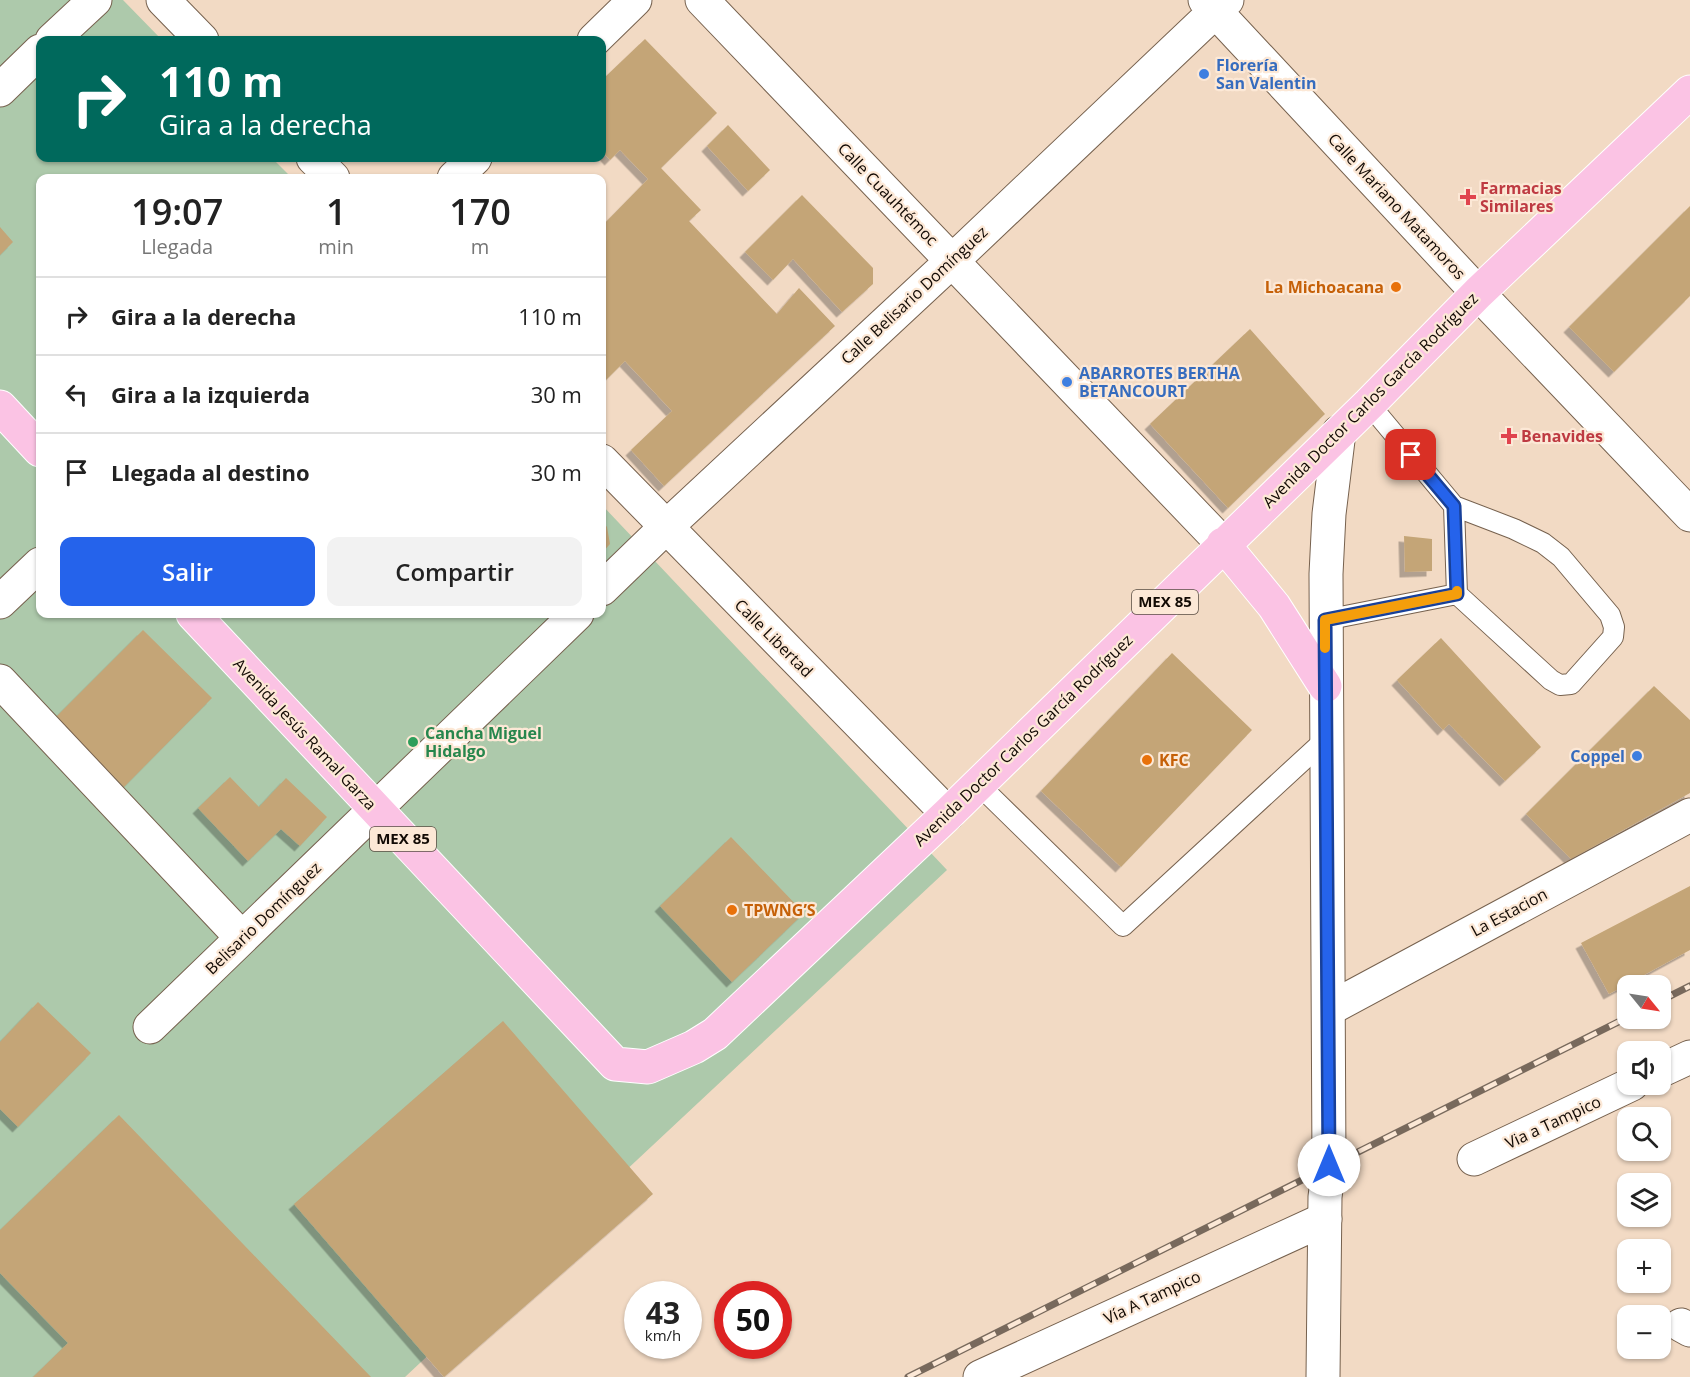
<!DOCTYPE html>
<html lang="es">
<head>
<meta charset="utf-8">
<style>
  :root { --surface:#fff; --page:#f2f2f2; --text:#222; --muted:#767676; --line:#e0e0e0; --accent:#2563eb }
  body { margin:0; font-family:"Open Sans",sans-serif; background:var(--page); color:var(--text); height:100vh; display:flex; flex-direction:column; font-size:22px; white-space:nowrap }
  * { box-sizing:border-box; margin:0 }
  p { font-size:20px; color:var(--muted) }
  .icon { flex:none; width:33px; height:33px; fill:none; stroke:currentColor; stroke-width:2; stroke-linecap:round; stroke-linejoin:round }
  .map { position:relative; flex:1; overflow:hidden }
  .drawer { position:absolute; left:36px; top:174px; width:570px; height:444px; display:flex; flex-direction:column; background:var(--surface); border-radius:12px; box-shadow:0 2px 4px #0004 }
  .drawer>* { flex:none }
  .hud { position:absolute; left:36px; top:36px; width:570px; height:126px; border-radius:12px; box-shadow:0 2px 4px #0004; background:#00695c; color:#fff; overflow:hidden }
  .needle { width:39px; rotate:120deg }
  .tools { position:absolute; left:1617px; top:975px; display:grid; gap:12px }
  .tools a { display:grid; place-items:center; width:54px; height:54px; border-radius:12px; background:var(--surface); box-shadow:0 2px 4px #0004; font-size:30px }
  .speed { position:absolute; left:624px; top:1281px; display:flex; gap:12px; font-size:30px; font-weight:700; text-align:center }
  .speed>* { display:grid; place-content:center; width:78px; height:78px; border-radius:50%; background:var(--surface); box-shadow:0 2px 4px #0004; line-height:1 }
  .speed small { font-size:15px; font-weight:400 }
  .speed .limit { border:9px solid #d22; background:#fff; color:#111 }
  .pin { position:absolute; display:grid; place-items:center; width:51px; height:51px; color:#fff; margin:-26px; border-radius:12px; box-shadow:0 3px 9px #0006 }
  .me { position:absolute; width:66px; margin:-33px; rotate:0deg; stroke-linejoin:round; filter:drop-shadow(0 0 4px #0008) }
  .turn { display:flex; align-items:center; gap:21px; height:126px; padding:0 24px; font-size:27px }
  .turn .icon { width:78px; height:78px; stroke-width:2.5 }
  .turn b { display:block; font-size:42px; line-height:51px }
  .eta { display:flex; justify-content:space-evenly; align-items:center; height:102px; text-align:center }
  .eta b { font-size:36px; font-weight:600; line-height:42px }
  .primary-button { display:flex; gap:12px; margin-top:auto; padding:12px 24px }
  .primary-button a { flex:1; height:69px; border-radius:12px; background:var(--accent); color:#fff; font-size:24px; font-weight:600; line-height:69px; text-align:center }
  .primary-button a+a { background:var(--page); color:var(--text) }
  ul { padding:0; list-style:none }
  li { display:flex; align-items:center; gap:18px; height:78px; padding:0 24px; border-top:2px solid var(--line) }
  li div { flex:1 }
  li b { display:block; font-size:22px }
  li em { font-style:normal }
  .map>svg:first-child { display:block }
  .green { fill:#adc9ab }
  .building { fill:#c4a577; filter:url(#shadow) }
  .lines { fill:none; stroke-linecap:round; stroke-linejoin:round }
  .lane-casing { stroke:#76614e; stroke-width:22 }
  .street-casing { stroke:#76614e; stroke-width:35 }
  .secondary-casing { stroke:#76614e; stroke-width:35 }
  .primary-casing { stroke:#fff; stroke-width:35 }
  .lane { stroke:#fff; stroke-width:20 }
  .street { stroke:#fff; stroke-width:33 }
  .secondary { stroke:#fff; stroke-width:33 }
  .primary { stroke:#fbc3e4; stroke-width:33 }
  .rail-casing { stroke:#78695c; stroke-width:7 }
  .rail { stroke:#fce8d6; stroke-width:4.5; stroke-dasharray:14; stroke-linecap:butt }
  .route-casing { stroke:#184099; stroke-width:15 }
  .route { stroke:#2563eb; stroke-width:10 }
  .slow { stroke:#f59e0b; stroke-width:10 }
  .shop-dot { fill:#3f7fe0; stroke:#fce8d6; stroke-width:2 }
  .health-dot { fill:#e0444e; stroke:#fce8d6; stroke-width:2 }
  .food-dot { fill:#e8710a; stroke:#fce8d6; stroke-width:2 }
  .leisure-dot { fill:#2e9e5b; stroke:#fce8d6; stroke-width:2 }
  .labels { text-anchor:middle; stroke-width:4.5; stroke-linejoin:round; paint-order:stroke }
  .shield { fill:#fce8d6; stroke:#584d43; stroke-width:1.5 }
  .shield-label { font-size:15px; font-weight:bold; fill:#120a04 }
  .shop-label { font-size:16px; font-weight:bold; fill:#366cbe; stroke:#fce8d6; text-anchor:start }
  .health-label { font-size:16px; font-weight:bold; fill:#be3a42; stroke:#fce8d6; text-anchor:start }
  .street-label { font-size:16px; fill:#120a04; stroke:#fce8d6 }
  .food-label { font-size:16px; font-weight:bold; fill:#c56008; stroke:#fce8d6; text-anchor:start }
  .leisure-label { font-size:16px; font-weight:bold; fill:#27864d; stroke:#fce8d6; text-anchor:start }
</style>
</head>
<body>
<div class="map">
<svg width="1690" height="1377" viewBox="0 0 1690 1377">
  <defs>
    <filter id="shadow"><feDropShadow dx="-5.5" dy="5.5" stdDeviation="0" flood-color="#0004"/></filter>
  </defs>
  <rect width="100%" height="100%" fill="#f2dac4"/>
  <path class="green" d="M0,0H123L162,40H40V158H272L292,178H40V614H602V505L947,870L405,1377H0Z"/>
  <path class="building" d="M645,39L717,113L661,168L701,210L689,221L777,314L799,288L835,326L664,486L631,450L672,411L625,361L602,384V226L648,179L620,150L610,160L602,151V80Z
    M728,125L770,170L748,191L707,146Z
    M802,195L873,268V284L842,312L793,259L773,280L745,252Z
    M1690,206V296L1614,372L1569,327Z
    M0,227L13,242L0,255Z
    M1250,329L1325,414L1228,508L1150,424Z
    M602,521L607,527L610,544L602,553Z
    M1404,536L1432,539V571L1405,572Z
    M143,630L212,698L124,787L55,718Z
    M1441,638L1541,747L1505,781L1449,724L1443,730L1397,680Z
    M1172,653L1252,730L1121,867L1041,791Z
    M1654,686L1690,720V793L1571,859L1526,814Z
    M230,777L259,807L286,778L327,817L300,846L281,829L248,861L198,808Z
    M731,837L804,913L732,982L660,906Z
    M1690,886V950L1609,994L1581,943Z
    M38,1002L91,1053L18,1127L0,1109V1042Z
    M503,1021L653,1194L444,1377L294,1204Z
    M119,1115L371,1377H33L68,1343L0,1273V1230Z"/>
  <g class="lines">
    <defs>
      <path id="lane" d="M1454,506L1457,594
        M1325,620L1457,594L1551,680L1560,685L1571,684L1613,637L1614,627L1610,615L1561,557L1543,543L1514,529L1454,506L1369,404
        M978,784L1123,926L1326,739"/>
      <path id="street" d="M163,0L202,40
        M702,0L1223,544
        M1205,0L1478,293L1690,515
        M52,40L95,0
        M594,40L635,0
        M0,90L40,51
        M313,158L333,178
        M454,178L475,158
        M602,461L948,814
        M602,589L665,528L952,261L1227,0
        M0,602L40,564
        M0,681L242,938
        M1329,1009L1690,815
        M150,1027L577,614
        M1660,1071L1690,1057
        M1474,1159L1632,1084
        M1681,1325L1690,1330
        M980,1377L1325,1219"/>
      <path id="secondary" d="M1323,1377L1325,1197L1329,1165L1326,574L1329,514L1339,432"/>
      <path id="primary" d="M0,407L40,450
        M1223,544L1274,606L1325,686
        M193,614L615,1064L648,1067L694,1047L715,1034L948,814L1369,404L1478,293L1690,92"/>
    </defs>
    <use href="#lane" class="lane-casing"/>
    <use href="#street" class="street-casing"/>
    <use href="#secondary" class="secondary-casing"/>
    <use href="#primary" class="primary-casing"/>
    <use href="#lane" class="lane"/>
    <use href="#street" class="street"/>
    <use href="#secondary" class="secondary"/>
    <use href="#primary" class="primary"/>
    <defs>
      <path id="rail" d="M1660,1001L1690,986
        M908,1377L1628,1017"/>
    </defs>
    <use href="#rail" class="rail-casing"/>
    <use href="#rail" class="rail"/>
  </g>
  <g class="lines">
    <defs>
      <path id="route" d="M1329,1165L1325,620L1457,594L1454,506L1411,455"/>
    </defs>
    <use href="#route" class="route-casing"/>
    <use href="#route" class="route"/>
    <path class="slow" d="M1325,648V620L1457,594V591"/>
  </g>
  <g class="shop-dot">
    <circle cx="1204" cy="74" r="6"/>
    <circle cx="1067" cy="382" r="6"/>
    <circle cx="1637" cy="756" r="6"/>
  </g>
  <g class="health-dot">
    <path d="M1465 188h6v6h6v6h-6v6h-6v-6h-6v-6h6z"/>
    <path d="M1506 427h6v6h6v6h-6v6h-6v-6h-6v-6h6z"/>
  </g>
  <g class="food-dot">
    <circle cx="1396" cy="287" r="6"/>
    <circle cx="1147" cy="760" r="6"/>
    <circle cx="732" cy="910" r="6"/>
  </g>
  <circle class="leisure-dot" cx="413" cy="742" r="6"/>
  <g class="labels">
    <g class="shield">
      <rect x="1132" y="590" width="66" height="24" rx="4.5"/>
      <rect x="370" y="827" width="66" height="24" rx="4.5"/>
    </g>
    <g class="shield-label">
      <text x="1165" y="607">MEX 85</text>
      <text x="403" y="844">MEX 85</text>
    </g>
    <g class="shop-label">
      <text x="1216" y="71">Florería<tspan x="1216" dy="18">San Valentin</tspan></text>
      <text x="1079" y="379">ABARROTES BERTHA<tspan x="1079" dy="18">BETANCOURT</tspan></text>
      <text x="1625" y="762" text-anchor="end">Coppel</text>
    </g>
    <g class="health-label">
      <text x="1480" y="194">Farmacias<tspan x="1480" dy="18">Similares</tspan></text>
      <text x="1521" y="442">Benavides</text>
    </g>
    <g class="street-label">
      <text transform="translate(888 194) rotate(46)" y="6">Calle Cuauhtémoc</text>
      <text transform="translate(1397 206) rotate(47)" y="6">Calle Mariano Matamoros</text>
      <text transform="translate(914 295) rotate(-43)" y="6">Calle Belisario Domínguez</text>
      <text transform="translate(1370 400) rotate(-45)" y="6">Avenida Doctor Carlos García Rodríguez</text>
      <text transform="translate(774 638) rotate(45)" y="6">Calle Libertad</text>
      <text transform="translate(305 734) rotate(47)" y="6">Avenida Jesús Ramal Garza</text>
      <text transform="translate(1023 740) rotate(-44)" y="6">Avenida Doctor Carlos García Rodríguez</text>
      <text transform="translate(1509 912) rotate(-28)" y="6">La Estacion</text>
      <text transform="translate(263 918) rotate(-44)" y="6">Belisario Domínguez</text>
      <text transform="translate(1553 1122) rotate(-25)" y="6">Via a Tampico</text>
      <text transform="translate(1152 1297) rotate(-25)" y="6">Vía A Tampico</text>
    </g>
    <g class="food-label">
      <text x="1384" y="293" text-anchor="end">La Michoacana</text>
      <text x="1159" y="766">KFC</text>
      <text x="744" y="916">TPWNG’S</text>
    </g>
    <g class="leisure-label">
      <text x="425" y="739">Cancha Miguel<tspan x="425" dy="18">Hidalgo</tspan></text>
    </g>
  </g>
</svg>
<div class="tools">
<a><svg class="needle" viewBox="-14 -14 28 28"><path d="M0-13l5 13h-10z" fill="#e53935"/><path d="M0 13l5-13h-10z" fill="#767676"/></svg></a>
<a><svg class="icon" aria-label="sound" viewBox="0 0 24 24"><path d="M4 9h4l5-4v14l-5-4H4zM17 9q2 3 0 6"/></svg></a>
<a><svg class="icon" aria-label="search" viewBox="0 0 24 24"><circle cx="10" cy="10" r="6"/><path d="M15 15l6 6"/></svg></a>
<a><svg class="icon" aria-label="layers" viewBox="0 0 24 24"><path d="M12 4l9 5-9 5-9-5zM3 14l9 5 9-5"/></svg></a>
<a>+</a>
<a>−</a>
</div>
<div class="speed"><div>43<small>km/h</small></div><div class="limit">50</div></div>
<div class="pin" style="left:1411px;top:455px;background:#d93025"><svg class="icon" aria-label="arrive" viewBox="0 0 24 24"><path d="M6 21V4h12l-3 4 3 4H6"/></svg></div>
<svg class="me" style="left:1329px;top:1165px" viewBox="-20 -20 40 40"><circle r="19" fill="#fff"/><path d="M0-13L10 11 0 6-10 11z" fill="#2563eb"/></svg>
<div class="hud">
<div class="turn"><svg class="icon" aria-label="right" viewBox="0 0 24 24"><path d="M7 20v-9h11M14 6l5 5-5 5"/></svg><div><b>110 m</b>Gira a la derecha</div></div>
</div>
<section class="drawer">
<div class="eta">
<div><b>19:07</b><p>Llegada</p></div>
<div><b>1</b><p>min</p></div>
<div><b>170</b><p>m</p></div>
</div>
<ul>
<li><svg class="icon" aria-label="right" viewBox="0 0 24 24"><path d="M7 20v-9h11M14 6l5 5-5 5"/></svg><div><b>Gira a la derecha</b></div><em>110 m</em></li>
<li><svg class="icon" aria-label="left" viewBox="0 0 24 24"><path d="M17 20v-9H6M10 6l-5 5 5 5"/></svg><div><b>Gira a la izquierda</b></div><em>30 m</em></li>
<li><svg class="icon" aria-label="arrive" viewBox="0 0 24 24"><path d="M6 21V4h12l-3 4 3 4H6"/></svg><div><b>Llegada al destino</b></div><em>30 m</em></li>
</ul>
<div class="primary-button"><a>Salir</a><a>Compartir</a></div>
</section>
</div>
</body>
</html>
